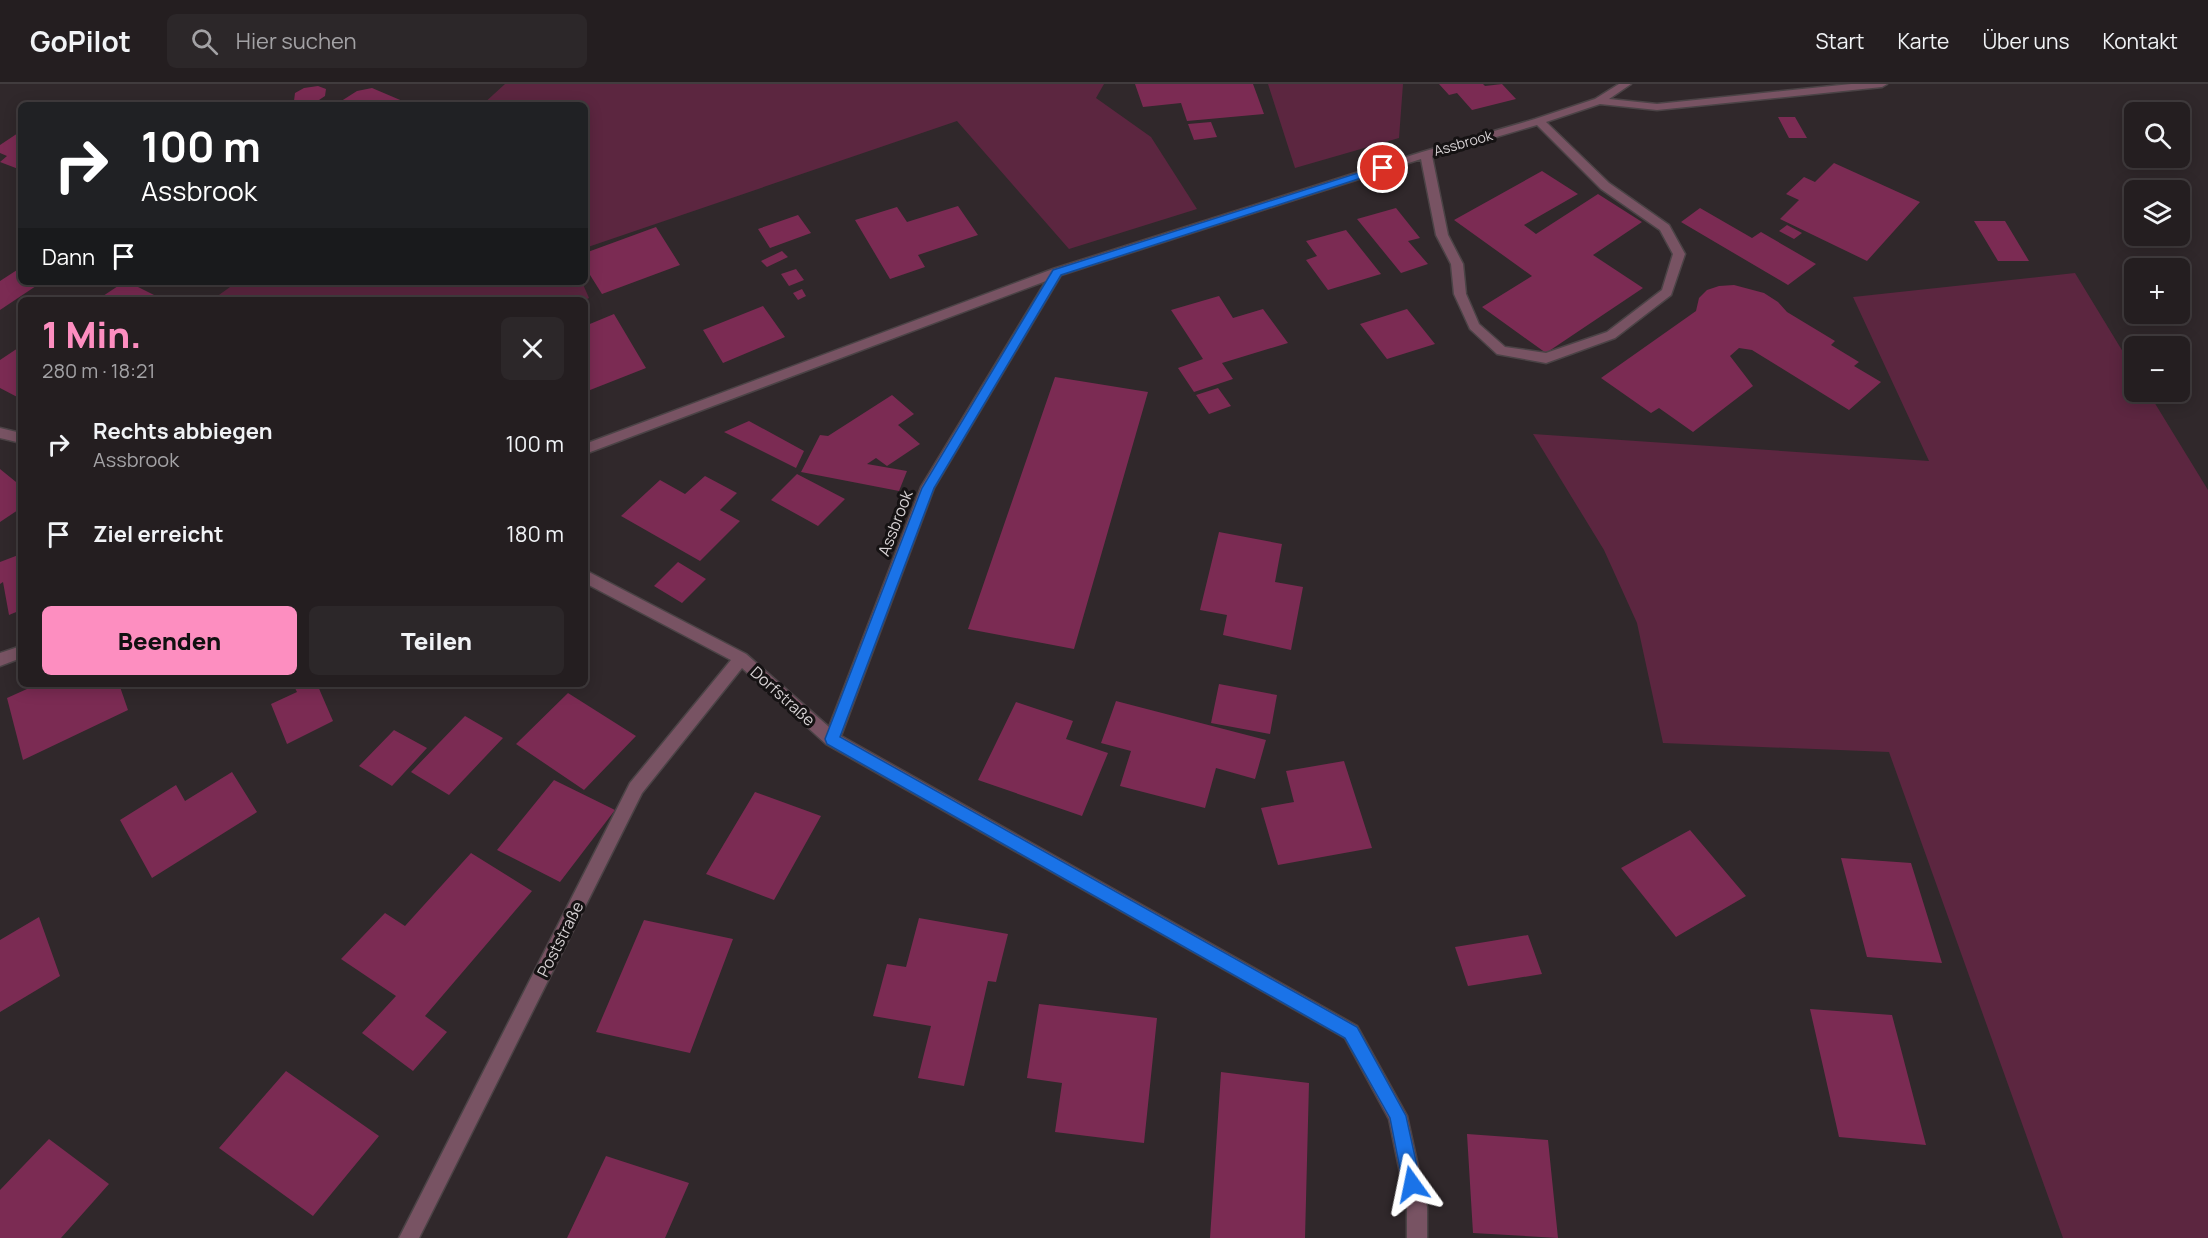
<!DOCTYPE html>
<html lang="de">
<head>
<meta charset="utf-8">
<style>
  :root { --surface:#241e20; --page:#2c2729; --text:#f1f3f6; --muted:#a3a2a5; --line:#413c3e; --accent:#fd8ec0 }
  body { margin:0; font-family:Manrope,sans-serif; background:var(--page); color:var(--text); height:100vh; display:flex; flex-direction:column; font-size:22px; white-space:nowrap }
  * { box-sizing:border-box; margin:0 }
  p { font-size:20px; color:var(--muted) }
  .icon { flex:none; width:33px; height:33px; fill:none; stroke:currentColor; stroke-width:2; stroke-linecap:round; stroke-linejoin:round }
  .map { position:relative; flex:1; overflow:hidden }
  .details { position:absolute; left:18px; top:213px; width:570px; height:390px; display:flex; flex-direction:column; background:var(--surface); border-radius:9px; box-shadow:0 3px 15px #0003,0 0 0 2px var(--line) }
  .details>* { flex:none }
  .hud { position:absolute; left:18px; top:18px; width:570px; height:183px; border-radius:9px; box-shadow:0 3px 15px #0003,0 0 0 2px var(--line); background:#202124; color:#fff; overflow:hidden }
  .fabs { position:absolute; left:2124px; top:18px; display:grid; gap:12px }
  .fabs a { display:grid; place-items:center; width:66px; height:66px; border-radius:9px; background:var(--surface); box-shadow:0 3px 15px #0003,0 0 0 2px var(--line); font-size:30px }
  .pin { position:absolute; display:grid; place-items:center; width:51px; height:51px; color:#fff; margin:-26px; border:3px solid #fff; border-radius:50%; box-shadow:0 2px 6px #0007 }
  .me { position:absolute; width:66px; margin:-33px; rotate:348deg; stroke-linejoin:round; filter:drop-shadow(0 0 4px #0008) }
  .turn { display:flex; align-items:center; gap:21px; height:126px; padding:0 24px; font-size:27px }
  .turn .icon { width:78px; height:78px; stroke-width:2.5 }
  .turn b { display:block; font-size:42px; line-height:51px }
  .then { display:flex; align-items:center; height:57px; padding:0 24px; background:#0003; gap:12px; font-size:22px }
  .round { display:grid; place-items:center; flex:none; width:63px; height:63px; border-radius:9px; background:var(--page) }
  .headline { display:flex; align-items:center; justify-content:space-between; height:102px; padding:0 24px }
  h1 { font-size:36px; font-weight:800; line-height:45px; color:var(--accent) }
  .cta { display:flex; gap:12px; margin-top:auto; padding:12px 24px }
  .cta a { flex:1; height:69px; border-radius:9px; background:var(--accent); color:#111; font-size:24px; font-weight:800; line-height:69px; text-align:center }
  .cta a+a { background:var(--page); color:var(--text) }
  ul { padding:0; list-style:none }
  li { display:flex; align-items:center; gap:18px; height:90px; padding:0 24px }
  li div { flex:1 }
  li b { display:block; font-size:22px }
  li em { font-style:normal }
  header { display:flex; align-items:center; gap:36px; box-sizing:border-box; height:84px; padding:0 30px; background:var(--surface); border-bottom:2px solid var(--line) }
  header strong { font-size:28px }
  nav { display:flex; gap:33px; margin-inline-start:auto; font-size:21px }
  .search { width:420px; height:54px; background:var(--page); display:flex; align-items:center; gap:15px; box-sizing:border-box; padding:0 21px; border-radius:9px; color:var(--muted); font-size:22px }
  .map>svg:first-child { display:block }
  .green { fill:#5c2640 }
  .building { fill:#7b2b53 }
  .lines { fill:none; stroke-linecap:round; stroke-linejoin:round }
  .minor-casing { stroke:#4b4346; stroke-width:3 }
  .minor { fill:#785363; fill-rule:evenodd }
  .route { fill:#1a73e8; stroke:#114b97; stroke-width:1.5 }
  .labels { text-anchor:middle; stroke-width:6; stroke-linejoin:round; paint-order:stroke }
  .far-street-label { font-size:14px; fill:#d6d1d3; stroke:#151213 }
  .street-label { font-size:16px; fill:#d6d1d3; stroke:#151213 }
</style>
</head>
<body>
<header>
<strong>GoPilot</strong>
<div class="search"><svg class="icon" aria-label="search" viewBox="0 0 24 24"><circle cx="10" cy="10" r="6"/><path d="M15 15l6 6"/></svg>Hier suchen</div>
<nav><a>Start</a><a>Karte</a><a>Über uns</a><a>Kontakt</a></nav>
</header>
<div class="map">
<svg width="2208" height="1154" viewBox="0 0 2208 1154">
  <rect width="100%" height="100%" fill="#30282b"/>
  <path class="green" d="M505,0H1104L1096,14L1151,53L1197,125L1069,165L957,37L585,164V21H482Z
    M1268,0H1403L1399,54L1295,84Z
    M2075,189L2134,286V308H2148L2208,406V1154H2063L1889,668L1663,659L1637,539L1604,466L1533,350L1929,377L1853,213Z
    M237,198H582L589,214L585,216H212Z"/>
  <path class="building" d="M1135,0H1253L1264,30L1187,37L1181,19L1143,23Z
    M1439,0H1483L1485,2L1502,0L1516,15L1472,26L1457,9L1449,11Z
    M318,2L326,5L325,12L316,18L302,20L294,17L295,9L304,4Z
    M372,4L412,21H335L357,7Z
    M1778,33H1795L1807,54H1789Z
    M1211,38L1217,53L1194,56L1188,40Z
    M21,47V86L0,78L7,72L0,69V61Z
    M1834,79L1920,118L1867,177L1780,135L1799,116L1786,110L1804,93L1815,98Z
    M1542,87L1578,110L1524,141L1536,150L1598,110L1642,138L1593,171L1643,204L1546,269L1482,223L1532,192L1454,136Z
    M958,122L978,151L918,171L925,183L890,195L855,136L897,123L907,138Z
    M1396,124L1420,154L1408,157L1428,180L1401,189L1357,135Z
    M1700,124L1752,154L1761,148L1816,180L1788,201L1681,138Z
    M798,131L811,149L770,164L758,145Z
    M1974,137H2005L2029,177H1998Z
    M1787,141L1802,149L1794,155L1779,147Z
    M656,143L680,181L602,210L585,183V169Z
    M1346,146L1381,190L1328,206L1306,176L1317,172L1306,157Z
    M782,167L788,173L767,183L761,177Z
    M796,185L804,196L789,202L781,190Z
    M17,186L21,188V198H42L0,226V197Z
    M124,198H128L164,216H97Z
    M1734,201L1764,209L1778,218L1787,228L1835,257L1831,261L1859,278L1854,282L1881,298L1849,326L1752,266L1739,264L1730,272L1753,302L1693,348L1659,324L1651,329L1601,294L1696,227L1699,214L1707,206L1719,202Z
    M802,205L806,212L798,216L793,209Z
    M1219,212L1233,234L1263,225L1288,259L1222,279L1233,295L1194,308L1178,284L1203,275L1171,226Z
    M763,222L785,253L723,279L703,246Z
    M1407,225L1435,260L1387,275L1360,240Z
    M614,230L646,284L585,308V262L589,261L585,254V242Z
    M21,262V315L0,304V276Z
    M1055,293L1148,308L1074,565L968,545Z
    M1218,304L1231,322L1209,330L1196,311Z
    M892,311L914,330L898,341L920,360L887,382L876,374L867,380L907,387L899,407L801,388L820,351L828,352Z
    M749,337L804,367L796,384L724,348Z
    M0,385L21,402V424L0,438Z
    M797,390L845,415L818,442L771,416Z
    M705,392L737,409L720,426L740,437L700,477L621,432L660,396L685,410Z
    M1219,448L1282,460L1275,498L1303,503L1291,566L1223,551L1227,531L1200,526Z
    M21,470V526L9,531L3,498L0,500V478Z
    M678,478L706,495L682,519L654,502Z
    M38,600H119L128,626L23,676L7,614Z
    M293,600H317L333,637L287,660L271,620L297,608Z
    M1219,600L1277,611L1270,650L1211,639Z
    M568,609L636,652L584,706L516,660Z
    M1116,617L1266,656L1255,695L1216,684L1205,724L1120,702L1131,667L1101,659Z
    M1016,618L1073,637L1066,655L1108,669L1082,732L978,696Z
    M465,632L503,654L449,711L411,688Z
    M394,646L427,664L392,702L359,682Z
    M1344,677L1372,764L1278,781L1261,724L1294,718L1286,687Z
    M232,688L257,728L152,794L120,736L176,701L185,717Z
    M554,696L615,726L560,798L497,766Z
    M755,708L821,732L774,816L706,790Z
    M1690,746L1746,812L1676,853L1621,784Z
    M471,769L532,807L425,932L447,948L413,987L362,949L396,912L341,875L385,829L405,842Z
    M1841,774L1911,779L1942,879L1867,873Z
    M39,833L60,892L0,928V856Z
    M919,834L1008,850L996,898L988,897L964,1002L918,994L931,942L873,932L887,880L906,883Z
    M644,836L733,855L690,969L596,948Z
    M1528,851L1542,890L1468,902L1455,863Z
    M1039,920L1157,934L1144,1059L1055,1048L1062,999L1027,994Z
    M1810,925L1892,931L1926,1061L1839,1053Z
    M286,987L379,1052L313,1132L219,1064Z
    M1221,988L1309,999L1305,1154H1210Z
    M1467,1050L1548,1056L1558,1154L1473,1149Z
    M49,1055L109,1100L61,1154H0V1106Z
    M606,1072L689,1099L665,1154H567Z"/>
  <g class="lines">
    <defs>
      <path id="minor" d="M1619,0H1631L1609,15L1657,20L1851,0H1887L1882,3L1657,26L1600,20L1546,38L1609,99L1669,141L1685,170L1671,211L1615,254L1546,279L1497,270L1470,245L1454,210L1451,180L1436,151L1421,75L1061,191L934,404L841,652L1357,942L1407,1032L1427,1123V1154H1407V1123L1389,1035L1345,954L826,660L742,584L642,709L419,1154H399L630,699L731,576L585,499V486L746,570L829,643L921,403L1046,197L585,370V360L1053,185L1422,68L1535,35L1595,15ZM1537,41L1601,105L1660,146L1673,170L1662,206L1607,248L1546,269L1505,263L1479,240L1466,210L1463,180L1448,151L1432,72Z
        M0,344L21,349V359L0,354Z
        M21,562V574L0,582V569Z"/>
    </defs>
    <use href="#minor" class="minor-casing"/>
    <use href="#minor" class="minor"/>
  </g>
  <path class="route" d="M1383,81L1388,84L1386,86L1061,191L934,404L840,653L1357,943L1406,1032L1421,1100L1418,1106L1412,1109L1406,1106L1403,1100L1390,1034L1345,954L827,660L825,655L922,404L1053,186Z"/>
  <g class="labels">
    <g class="far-street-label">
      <text transform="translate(1463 59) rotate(-16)" y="5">Assbrook</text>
    </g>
    <g class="street-label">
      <text transform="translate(895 439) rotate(-69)" y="6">Assbrook</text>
      <text transform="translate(783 612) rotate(42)" y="6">Dorfstraße</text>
      <text transform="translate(560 855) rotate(-63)" y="6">Poststraße</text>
    </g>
  </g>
</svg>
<div class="fabs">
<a><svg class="icon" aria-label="search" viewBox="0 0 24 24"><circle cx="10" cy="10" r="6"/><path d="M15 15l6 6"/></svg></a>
<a><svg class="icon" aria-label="layers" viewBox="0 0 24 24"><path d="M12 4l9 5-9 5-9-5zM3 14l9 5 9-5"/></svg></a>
<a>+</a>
<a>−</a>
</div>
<div class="pin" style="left:1383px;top:84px;background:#d93025"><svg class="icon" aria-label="arrive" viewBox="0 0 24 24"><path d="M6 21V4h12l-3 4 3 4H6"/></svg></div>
<svg class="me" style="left:1412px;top:1100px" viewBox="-20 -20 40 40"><path d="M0-17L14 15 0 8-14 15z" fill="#1a73e8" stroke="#fff" stroke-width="4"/></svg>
<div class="hud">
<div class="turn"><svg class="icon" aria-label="right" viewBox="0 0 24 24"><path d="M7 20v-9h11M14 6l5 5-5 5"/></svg><div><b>100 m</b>Assbrook</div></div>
<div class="then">Dann<svg class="icon" aria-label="arrive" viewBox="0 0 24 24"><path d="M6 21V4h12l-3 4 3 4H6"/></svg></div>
</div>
<section class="details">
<div class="headline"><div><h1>1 Min.</h1><p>280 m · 18:21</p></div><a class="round"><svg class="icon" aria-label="close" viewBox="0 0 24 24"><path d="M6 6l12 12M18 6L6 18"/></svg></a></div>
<ul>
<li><svg class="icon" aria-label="right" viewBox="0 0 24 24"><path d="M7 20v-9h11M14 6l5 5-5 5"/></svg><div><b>Rechts abbiegen</b><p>Assbrook</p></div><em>100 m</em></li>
<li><svg class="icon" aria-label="arrive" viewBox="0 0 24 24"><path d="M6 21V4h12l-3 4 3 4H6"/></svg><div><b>Ziel erreicht</b></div><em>180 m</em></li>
</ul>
<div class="cta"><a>Beenden</a><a>Teilen</a></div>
</section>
</div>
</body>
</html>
